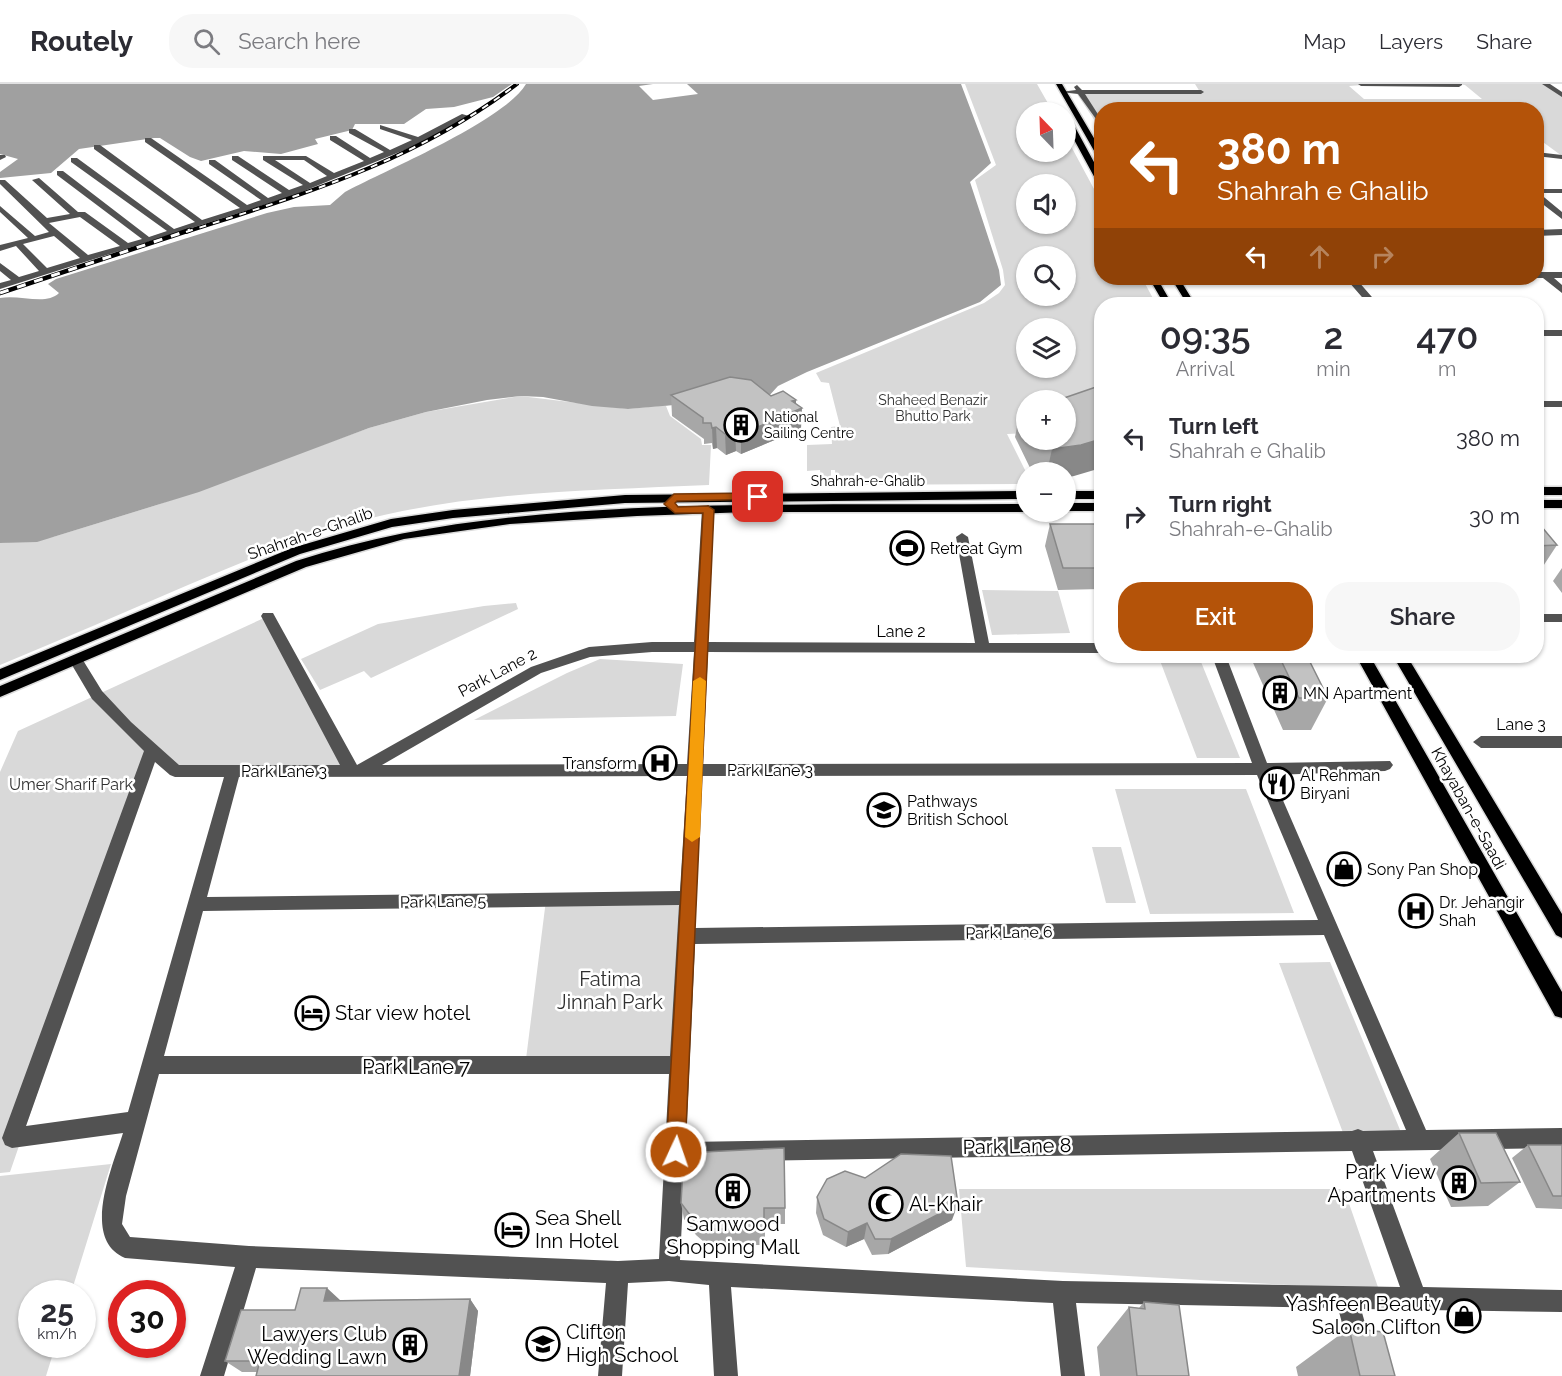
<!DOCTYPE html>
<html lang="en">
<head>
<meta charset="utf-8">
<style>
  :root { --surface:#fff; --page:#f7f7f7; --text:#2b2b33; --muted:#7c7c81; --line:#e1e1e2; --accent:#b45309 }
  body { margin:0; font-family:Raleway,sans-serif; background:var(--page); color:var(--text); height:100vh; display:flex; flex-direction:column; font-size:22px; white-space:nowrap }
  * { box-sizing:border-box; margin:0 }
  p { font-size:20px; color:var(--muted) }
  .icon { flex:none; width:33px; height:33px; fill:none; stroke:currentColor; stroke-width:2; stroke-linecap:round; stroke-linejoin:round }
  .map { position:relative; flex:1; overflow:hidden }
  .sheet { position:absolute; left:1094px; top:213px; width:450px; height:366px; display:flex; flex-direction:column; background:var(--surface); border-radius:24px; box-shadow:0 2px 4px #0004 }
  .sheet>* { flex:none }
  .top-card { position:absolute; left:1094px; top:18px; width:450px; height:183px; border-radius:24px; box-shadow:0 2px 4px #0004; background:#b45309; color:#fff; overflow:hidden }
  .needle { width:39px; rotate:337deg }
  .tools { position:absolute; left:1016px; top:18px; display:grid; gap:12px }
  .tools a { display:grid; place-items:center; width:60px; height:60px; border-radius:50%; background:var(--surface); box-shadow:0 2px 4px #0004; font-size:30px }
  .speed { position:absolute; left:18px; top:1196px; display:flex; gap:12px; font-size:30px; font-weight:700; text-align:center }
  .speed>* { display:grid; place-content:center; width:78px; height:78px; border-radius:50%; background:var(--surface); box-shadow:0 2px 4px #0004; line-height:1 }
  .speed small { font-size:15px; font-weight:400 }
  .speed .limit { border:9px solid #d22; background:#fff; color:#111 }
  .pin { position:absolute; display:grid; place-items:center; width:51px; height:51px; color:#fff; margin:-26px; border-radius:12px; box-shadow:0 3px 9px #0006 }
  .me { position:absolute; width:66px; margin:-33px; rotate:3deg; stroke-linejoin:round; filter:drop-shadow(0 0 4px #0008) }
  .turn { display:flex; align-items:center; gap:21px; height:126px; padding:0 24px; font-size:27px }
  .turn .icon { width:78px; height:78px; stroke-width:2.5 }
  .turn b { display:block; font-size:42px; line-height:51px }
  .lanes { display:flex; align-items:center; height:57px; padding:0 24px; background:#0003; justify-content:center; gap:30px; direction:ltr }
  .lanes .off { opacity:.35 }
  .eta { display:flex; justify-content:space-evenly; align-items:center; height:102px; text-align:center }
  .eta b { font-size:36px; font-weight:600; line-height:42px }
  .action { display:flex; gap:12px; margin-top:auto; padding:12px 24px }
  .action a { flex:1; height:69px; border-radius:24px; background:var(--accent); color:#fff; font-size:24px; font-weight:600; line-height:69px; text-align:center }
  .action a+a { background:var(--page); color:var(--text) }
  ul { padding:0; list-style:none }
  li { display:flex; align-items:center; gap:18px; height:78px; padding:0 24px }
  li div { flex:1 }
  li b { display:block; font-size:22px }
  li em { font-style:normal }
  header { display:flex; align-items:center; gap:36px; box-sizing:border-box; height:84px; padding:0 30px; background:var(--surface); border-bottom:2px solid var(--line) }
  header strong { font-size:28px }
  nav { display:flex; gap:33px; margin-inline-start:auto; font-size:21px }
  .search { width:420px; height:54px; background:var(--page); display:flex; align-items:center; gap:15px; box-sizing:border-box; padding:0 21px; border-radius:24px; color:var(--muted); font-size:22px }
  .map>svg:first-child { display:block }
  .green { fill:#d9d9d9; fill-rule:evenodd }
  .water { fill:#a0a0a0 }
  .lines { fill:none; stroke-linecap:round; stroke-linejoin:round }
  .major-casing { stroke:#dbdbdb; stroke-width:3 }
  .minor { fill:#525252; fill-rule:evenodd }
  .major { fill:#000; fill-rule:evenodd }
  .rail-far1-casing { stroke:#000; stroke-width:4 }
  .rail-casing { stroke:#000; stroke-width:4.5 }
  .rail-far1 { stroke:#fff; stroke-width:2; stroke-dasharray:7; stroke-linecap:butt }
  .rail { stroke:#fff; stroke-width:3; stroke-dasharray:9; stroke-linecap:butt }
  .wall { fill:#a7a7a7 }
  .shaded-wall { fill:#888 }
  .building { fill:#c2c2c2; stroke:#888; stroke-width:1.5 }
  .route { fill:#b45309; stroke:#753606; stroke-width:1.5 }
  .slow { fill:#f59e0b }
  .labels { text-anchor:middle; stroke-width:5; stroke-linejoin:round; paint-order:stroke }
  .far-park-label { font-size:14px; fill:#303030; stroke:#fff }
  .far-poi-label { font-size:14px; fill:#000; stroke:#fff; text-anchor:start }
  .far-street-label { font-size:14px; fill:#000; stroke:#fff }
  .street-label { font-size:16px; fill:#000; stroke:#fff }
  .poi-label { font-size:16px; fill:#000; stroke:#fff; text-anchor:start }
  .park-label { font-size:16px; fill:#303030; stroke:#fff }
  .near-park-label { font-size:20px; fill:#303030; stroke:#fff }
  .near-poi-label { font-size:20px; fill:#000; stroke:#fff; text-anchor:start }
  .near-street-label { font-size:20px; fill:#000; stroke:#fff }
</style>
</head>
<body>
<header>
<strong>Routely</strong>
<div class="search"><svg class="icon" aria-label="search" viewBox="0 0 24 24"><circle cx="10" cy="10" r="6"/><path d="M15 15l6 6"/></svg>Search here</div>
<nav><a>Map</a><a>Layers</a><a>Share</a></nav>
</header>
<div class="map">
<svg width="1562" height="1292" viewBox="0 0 1562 1292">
  <rect width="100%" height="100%" fill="#fff"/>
  <path class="green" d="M965,0H1037L1053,28H1026V68H1065V51L1101,118V194H1142L1156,220H1101V321L1026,316V349L1007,350L1026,388V395L1020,400L836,401L835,386H831V396L821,395L820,386L807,387V361L832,360L831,343L840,342L829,299L821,298L816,289L984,219L999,209L1005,201L1003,186L975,96L996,81ZM1026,100H1065V140H1026ZM1026,172H1065V212H1026ZM1026,244H1065V284H1026Z
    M1195,0H1361L1363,1L1349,2L1364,15H1482L1465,1L1457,0H1543L1562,12V72L1536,53V26H1101V46L1077,10L1200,8Z
    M520,312L628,325L669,321L666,322L670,332L701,355L702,361H711L709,401C601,406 490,407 384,431C316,446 252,474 188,501C125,528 63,555 0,581V459L53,453L160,420L369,344L426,328Z
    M982,506L1058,507L1070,549L992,551Z
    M516,519L518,525L371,594L364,587L320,606L301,575L378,540L484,522Z
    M264,534L346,686L175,687L155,669L10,1088L0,1089V688L18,647Z
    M1199,573L1240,674H1197L1159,574Z
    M600,575L683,580L676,632L474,636L567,589Z
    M1115,705H1246L1294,829L1150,830Z
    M1092,763H1121L1136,819H1106Z
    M689,814L681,981L525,983L546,816Z
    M1330,878L1403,1053L1345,1054L1279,879Z
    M111,1080L71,1209H32V1260H56L46,1292H0V1092Z
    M959,1105H1344L1379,1206L966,1183Z"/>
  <path class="water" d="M0,0H512L493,13L454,23L426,25L404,40H355L352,46L315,55L318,60L281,70L244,67L201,77L190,73L160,54H154L79,65L51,89L0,94V88L18,75L0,70Z
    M526,0H653L639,2L653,16L698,10L687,0H961L991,79L970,98L999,186L1001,201L980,218L807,288L778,302L768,313L628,325L592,322L543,313L520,312L487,316L426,328L369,344L199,408L37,458L0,459V214C19,210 46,222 59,209L48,200L56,195L267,129L294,123L330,121L345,108C386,86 504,37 526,0Z"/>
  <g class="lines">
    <defs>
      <path id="major" d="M1056,0H1062L1101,66V74L1097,72Z
        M1065,30L1069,32L1101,91V100L1097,98L1065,39Z
        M1149,194H1157L1172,220H1164Z
        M1171,194H1179L1195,220H1187Z
        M1536,403H1562V411H1536Z
        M1026,407V415L625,419L453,434L392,443L300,470L0,596V585L292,464L391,435L453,426L625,411Z
        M1065,407H1101V415H1065Z
        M1536,416H1562V424H1536Z
        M1065,419H1101V427H1065Z
        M1026,420V428H748L637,432L510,440L404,455L306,483L0,613V602L296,477C415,438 539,428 663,423C784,419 905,421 1026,420Z
        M1356,572H1370L1562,908V934L1555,932Z
        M1393,572H1407L1562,830V854L1556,851Z"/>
    </defs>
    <use href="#major" class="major-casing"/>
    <path class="minor" d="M1358,0H1462V1L1459,3L1361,2Z
      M1542,0H1550L1562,8V13Z
      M1077,1L1082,6H1201L1204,8L1201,10H1085L1101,35V42L1078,10L1060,8L1076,6L1074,3Z
      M462,30L469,32L424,58L292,112L0,205V199L11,196L0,187V179L19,193L39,187L16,162L0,167V161L28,154L0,128V122L35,152L49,148L0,100V96H5L47,134L70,130L32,96L39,94L78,128H85L128,159L142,155L57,91V87H63L149,153L167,147L71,78V74H77L174,145L195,138L94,65V61H100L202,136L240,124L145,58V54H151L247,121L261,116L209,80V76H215L268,114L282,109L232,76V72H238L289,106L303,101L263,76V72H306L334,89L364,77L330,56V52H336L370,74L384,68L349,49V45H355L390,66L412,56L380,45V41L418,53ZM275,76H304L327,92L310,99ZM80,133L120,162L88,171L49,139ZM54,152L80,174L47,184L23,160Z
      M1536,68L1562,71V75L1536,72Z
      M0,71H5L6,73L0,76Z
      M1536,105H1562V109H1539L1562,128V135L1536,115Z
      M1562,145V151L1536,152V146Z
      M1536,188H1562V194H1554L1562,201V209L1543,194H1535Z
      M1188,194H1376L1372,197H1358L1378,220H1368L1348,197L1194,200Z
      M1536,246H1562V252H1536Z
      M1536,317H1562V323H1536Z
      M708,421L714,425L708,558L975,559L956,453L962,449L968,453L989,559H1101V569L708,568L703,680L1252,679L1212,572H1226L1267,679L1390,677L1393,681L1390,685L1385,687L1272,691L1426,1046L1562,1044V1064L1373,1067L1423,1203L1562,1206V1228L1361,1225L1380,1292H1356L1338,1224L1076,1219L1085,1292H1061L1053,1219L731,1203L738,1292H714L709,1201L669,1197L628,1199L622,1292H598L606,1199L256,1184L224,1292H200L235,1183L125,1174C80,1155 113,1082 123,1049L12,1064L5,1061L2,1054L144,667L92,615L69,576L71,573H81L102,607L131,638L179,681H340L261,532L263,529H273L357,681L531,583L589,563L652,558H694L702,425ZM652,568H694L687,680L382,681L541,589L590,573ZM155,678L170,691L175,693H224L128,1028L26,1042ZM1257,691L1318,836L695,844L702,692ZM687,692L680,807L207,813L239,693ZM679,821L670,972H164L203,827ZM1324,851L1406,1046L1363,1047L1358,1045L1352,1047L686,1058L695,860ZM159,990H669L659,1175L618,1177L249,1162L130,1153L122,1140L126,1112ZM1352,1067L1400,1203L1063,1197L680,1176L685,1078Z
      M1536,530H1562V538H1536Z
      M1481,652H1562V664H1481L1473,658Z"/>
    <use href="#major" class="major"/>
    <defs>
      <path id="rail-far1" d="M186,148C306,109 414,78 517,0"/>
      <path id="rail" d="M0,209L190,146"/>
    </defs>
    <use href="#rail-far1" class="rail-far1-casing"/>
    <use href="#rail" class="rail-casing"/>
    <use href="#rail-far1" class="rail-far1"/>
    <use href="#rail" class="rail"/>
  </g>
  <path class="wall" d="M671,311L771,312L796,316V320L801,345L741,370L736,367L726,371L717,364L713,365L712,359L704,360V355L672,332Z
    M1026,322V356H1065L1074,392L1065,388H1032L1015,353L1021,323Z
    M1536,436L1557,461L1536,493Z
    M1050,440H1101V505L1058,506L1045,462Z
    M1562,484V509L1553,497Z
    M1250,572H1307L1328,614L1311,646H1283Z
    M1459,1049L1520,1098L1488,1122L1451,1123L1430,1075Z
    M1528,1061H1562V1125L1536,1124L1512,1074Z
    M817,1113L952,1136L888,1170L872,1171L864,1155L846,1163L823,1151L816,1129Z
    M681,1119L785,1124V1140H765V1161H711L704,1158L696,1151L684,1135Z
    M470,1215L478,1227L470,1292H256L257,1288H242L225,1277L340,1216Z
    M1144,1218L1189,1292H1100L1097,1263L1129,1223L1139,1224Z
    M1349,1244L1395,1292H1298L1296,1283Z"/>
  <path class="shaded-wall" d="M796,316V327L802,324L801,345L741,370V350L792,317Z
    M716,343L717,364L713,365L712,344Z
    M735,346L736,367L726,371L725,350Z
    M1101,355V384L1074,392L1065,394V388H1047L1052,365Z
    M958,1120L952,1136L888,1170L891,1155Z
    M867,1139L864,1155L846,1163L848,1148Z
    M327,1204L340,1216L324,1217Z
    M470,1215L478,1227L470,1292H459Z"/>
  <path class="building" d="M730,293L751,296L771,312L783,307L796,316L792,317L802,324L741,350L735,346L725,350L716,343L712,344L711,339H703V334L671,311Z
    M1101,299V355L1081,361L1052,365H1042L1037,356H1065V316H1052L1064,314L1096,303Z
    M1026,322V333L1021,323Z
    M1536,436L1557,461L1536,462Z
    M1050,440H1101V484H1063Z
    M1279,572H1307L1328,614H1299Z
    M1459,1049H1496L1520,1098L1481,1099Z
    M1528,1061H1562V1112H1553Z
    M784,1064L785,1124H764V1145H709L702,1142L693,1135L681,1119L684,1069Z
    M901,1070L951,1072L958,1120L891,1155H875L867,1139L848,1148L824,1135L817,1113L827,1095L845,1087L865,1094Z
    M301,1204H327L324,1217L470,1215L459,1292H256L260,1277H225L241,1226H295Z
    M1144,1218L1179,1221L1189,1292H1137L1129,1223L1145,1225Z
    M1349,1244L1383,1248L1395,1292H1360Z"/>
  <path class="route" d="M758,409L762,410V415L677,417L675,419L678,423L708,422L714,426L685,1068L682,1074L676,1077L669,1074L666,1068L703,429H675L664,420L674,410Z"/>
  <path class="slow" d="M700,593L706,597L700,753L692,758L685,753L693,597Z"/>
  <defs>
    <symbol id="building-ring" viewBox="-11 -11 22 22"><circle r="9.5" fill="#fff" stroke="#000" stroke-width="1.5"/><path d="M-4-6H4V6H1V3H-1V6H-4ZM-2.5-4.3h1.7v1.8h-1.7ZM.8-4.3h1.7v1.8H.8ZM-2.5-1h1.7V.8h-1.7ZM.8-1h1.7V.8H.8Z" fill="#000"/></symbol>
    <symbol id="stadium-ring" viewBox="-11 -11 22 22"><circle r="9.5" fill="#fff" stroke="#000" stroke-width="1.5"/><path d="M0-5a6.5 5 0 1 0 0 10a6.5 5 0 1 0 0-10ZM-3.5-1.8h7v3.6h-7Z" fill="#000"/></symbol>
    <symbol id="hospital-ring" viewBox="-11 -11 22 22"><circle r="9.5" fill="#fff" stroke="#000" stroke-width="1.5"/><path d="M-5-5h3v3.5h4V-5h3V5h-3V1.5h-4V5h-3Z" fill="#000"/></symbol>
    <symbol id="restaurant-ring" viewBox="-11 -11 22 22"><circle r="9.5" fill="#fff" stroke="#000" stroke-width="1.5"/><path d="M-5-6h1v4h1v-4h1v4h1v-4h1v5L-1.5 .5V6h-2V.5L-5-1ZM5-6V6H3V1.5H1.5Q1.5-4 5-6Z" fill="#000"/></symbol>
    <symbol id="school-ring" viewBox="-11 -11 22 22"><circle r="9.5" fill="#fff" stroke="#000" stroke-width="1.5"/><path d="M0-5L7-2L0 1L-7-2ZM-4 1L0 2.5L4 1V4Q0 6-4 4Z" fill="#000"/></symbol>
    <symbol id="shop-ring" viewBox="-11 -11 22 22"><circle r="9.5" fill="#fff" stroke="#000" stroke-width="1.5"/><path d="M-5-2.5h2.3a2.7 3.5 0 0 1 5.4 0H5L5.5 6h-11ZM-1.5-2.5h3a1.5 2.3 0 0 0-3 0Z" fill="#000"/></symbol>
    <symbol id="hotel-ring" viewBox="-11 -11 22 22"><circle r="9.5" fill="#fff" stroke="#000" stroke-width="1.5"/><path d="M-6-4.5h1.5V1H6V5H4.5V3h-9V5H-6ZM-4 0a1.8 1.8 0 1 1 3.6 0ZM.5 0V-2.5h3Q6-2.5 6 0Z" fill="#000"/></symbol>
    <symbol id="mosque-ring" viewBox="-11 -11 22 22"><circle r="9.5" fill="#fff" stroke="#000" stroke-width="1.5"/><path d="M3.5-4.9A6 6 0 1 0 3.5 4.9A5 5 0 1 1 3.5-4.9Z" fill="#000"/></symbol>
  </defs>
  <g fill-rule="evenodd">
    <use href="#building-ring" x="722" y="322" width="38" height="38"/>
    <use href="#stadium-ring" x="888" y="445" width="38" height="38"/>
    <use href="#building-ring" x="1261" y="590" width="38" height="38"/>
    <use href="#hospital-ring" x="641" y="660" width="38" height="38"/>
    <use href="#restaurant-ring" x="1258" y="681" width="38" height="38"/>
    <use href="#school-ring" x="865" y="707" width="38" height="38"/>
    <use href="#shop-ring" x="1325" y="766" width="38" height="38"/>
    <use href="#hospital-ring" x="1397" y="808" width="38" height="38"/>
    <use href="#hotel-ring" x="293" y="910" width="38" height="38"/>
    <use href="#building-ring" x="1440" y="1080" width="38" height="38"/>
    <use href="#building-ring" x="714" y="1088" width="38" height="38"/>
    <use href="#mosque-ring" x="867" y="1101" width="38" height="38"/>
    <use href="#hotel-ring" x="493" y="1127" width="38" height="38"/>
    <use href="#shop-ring" x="1445" y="1213" width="38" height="38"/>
    <use href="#school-ring" x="524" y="1241" width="38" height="38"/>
    <use href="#building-ring" x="391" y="1242" width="38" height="38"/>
  </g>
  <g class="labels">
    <g class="far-park-label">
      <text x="933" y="321">Shaheed Benazir<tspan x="933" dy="16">Bhutto Park</tspan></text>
    </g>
    <g class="far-poi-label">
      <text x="764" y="338">National<tspan x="764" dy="16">Sailing Centre</tspan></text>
    </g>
    <g class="far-street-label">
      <text x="868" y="402">Shahrah-e-Ghalib</text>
    </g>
    <g class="street-label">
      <text transform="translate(310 449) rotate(-19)" y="6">Shahrah-e-Ghalib</text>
      <text x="901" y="553">Lane 2</text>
      <text transform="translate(497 588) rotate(-28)" y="6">Park Lane 2</text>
      <text x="1521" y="646">Lane 3</text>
      <text x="770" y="692">Park Lane 3</text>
      <text x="284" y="693">Park Lane 3</text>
      <text transform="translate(1469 724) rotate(61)" y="6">Khayaban-e-Saadi</text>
      <text transform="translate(443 817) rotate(-1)" y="6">Park Lane 5</text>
      <text transform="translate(1009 848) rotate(-1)" y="6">Park Lane 6</text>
    </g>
    <g class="poi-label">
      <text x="930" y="470">Retreat Gym</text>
      <text x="1303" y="615">MN Apartment</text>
      <text x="637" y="685" text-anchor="end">Transform</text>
      <text x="1300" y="697">Al Rehman<tspan x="1300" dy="18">Biryani</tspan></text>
      <text x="907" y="723">Pathways<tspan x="907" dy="18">British School</tspan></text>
      <text x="1367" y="791">Sony Pan Shop</text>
      <text x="1439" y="824">Dr. Jehangir<tspan x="1439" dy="18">Shah</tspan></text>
    </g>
    <g class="park-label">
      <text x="71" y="706">Umer Sharif Park</text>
    </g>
    <g class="near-park-label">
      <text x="610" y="902">Fatima<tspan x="610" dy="23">Jinnah Park</tspan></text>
    </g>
    <g class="near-poi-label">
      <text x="335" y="936">Star view hotel</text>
      <text x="1436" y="1095" text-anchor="end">Park View<tspan x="1436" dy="23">Apartments</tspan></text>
      <text x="909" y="1127">Al-Khair</text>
      <text x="535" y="1141">Sea Shell<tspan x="535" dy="23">Inn Hotel</tspan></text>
      <text x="733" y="1147" text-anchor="middle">Samwood<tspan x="733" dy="23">Shopping Mall</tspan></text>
      <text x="1441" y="1227" text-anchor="end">Yashfeen Beauty<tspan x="1441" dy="23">Saloon Clifton</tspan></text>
      <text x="566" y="1255">Clifton<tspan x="566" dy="23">High School</tspan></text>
      <text x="387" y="1257" text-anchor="end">Lawyers Club<tspan x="387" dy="23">Wedding Lawn</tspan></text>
    </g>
    <g class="near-street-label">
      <text x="416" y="990">Park Lane 7</text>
      <text transform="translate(1017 1062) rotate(-1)" y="7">Park Lane 8</text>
    </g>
  </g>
</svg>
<div class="tools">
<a><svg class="needle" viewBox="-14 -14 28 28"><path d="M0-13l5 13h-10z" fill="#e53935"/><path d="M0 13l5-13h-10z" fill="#7c7c81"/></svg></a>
<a><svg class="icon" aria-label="sound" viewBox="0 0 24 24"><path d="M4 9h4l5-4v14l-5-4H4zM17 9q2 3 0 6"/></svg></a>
<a><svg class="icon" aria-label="search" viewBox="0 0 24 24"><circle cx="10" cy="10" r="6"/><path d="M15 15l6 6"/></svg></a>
<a><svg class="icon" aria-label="layers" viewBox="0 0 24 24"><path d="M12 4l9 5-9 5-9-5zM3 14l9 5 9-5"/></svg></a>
<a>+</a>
<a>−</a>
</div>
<div class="speed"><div>25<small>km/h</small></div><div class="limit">30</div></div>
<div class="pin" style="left:758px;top:413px;background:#d93025"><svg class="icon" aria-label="arrive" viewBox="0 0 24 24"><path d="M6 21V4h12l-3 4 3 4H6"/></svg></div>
<svg class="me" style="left:676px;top:1068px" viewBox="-20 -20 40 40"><circle r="17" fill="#b45309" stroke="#fff" stroke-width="3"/><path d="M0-11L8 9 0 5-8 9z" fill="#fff"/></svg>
<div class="top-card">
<div class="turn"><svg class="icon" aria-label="left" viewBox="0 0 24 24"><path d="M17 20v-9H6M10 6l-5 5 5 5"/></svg><div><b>380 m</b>Shahrah e Ghalib</div></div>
<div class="lanes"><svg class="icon" aria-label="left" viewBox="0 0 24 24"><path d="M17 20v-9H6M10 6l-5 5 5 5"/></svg><svg class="icon off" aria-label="ahead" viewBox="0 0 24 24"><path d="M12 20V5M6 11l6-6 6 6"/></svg><svg class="icon off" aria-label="right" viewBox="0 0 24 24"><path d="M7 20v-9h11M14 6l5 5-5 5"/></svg></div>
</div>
<section class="sheet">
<div class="eta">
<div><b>09:35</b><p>Arrival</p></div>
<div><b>2</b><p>min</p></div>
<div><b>470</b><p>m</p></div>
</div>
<ul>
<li><svg class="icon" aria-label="left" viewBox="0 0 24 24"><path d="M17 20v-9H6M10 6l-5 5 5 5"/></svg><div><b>Turn left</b><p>Shahrah e Ghalib</p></div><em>380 m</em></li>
<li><svg class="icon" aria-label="right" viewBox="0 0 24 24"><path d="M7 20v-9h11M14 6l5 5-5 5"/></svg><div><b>Turn right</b><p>Shahrah-e-Ghalib</p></div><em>30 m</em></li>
</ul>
<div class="action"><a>Exit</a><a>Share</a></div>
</section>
</div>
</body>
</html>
